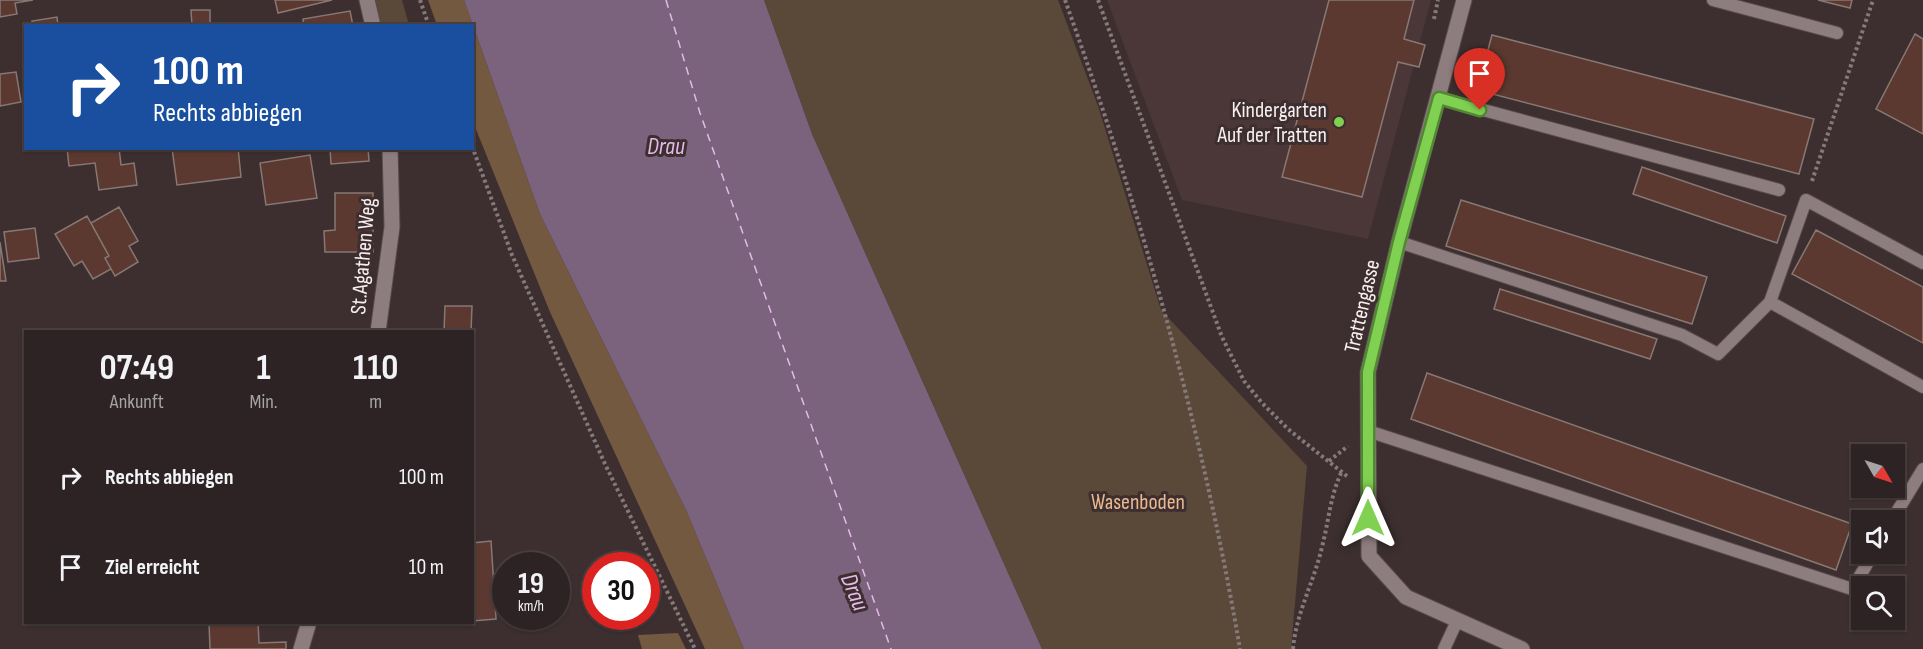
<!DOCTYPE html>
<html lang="de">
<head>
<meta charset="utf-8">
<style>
  :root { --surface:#2e2324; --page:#3a2f31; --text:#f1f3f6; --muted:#a7a4a6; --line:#494041 }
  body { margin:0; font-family:"Sofia Sans Condensed",sans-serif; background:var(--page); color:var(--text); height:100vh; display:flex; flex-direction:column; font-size:22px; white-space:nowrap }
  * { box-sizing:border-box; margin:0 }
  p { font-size:20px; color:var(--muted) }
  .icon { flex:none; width:33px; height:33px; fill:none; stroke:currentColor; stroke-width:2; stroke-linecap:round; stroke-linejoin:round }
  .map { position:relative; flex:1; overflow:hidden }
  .details { position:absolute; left:24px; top:330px; width:450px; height:294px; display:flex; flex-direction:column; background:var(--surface); border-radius:0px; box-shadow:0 2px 4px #0004,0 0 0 2px var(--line) }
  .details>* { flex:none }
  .guide { position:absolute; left:24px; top:24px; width:450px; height:126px; border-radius:0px; box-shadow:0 2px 4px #0004,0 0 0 2px var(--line); background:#1a4fa0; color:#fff; overflow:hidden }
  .needle { width:39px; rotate:129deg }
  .buttons { position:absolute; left:1851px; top:444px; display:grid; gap:12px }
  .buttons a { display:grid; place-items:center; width:54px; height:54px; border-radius:0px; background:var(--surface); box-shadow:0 2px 4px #0004,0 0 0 2px var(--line); font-size:30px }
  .speed { position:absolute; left:492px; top:552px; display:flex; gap:12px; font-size:30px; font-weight:700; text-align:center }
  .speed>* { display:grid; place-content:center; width:78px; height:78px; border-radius:50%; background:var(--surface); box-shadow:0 2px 4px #0004,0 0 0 2px var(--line); line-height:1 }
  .speed small { font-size:15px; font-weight:400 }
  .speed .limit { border:9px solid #d22; background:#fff; color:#111 }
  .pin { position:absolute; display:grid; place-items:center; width:51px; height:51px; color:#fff; margin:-62px -26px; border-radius:50% 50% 50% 0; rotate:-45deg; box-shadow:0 0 6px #0007 }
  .pin .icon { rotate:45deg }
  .me { position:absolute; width:66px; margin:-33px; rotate:0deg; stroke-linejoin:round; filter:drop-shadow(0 0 4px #0008) }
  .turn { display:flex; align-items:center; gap:21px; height:126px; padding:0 30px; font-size:27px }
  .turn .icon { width:78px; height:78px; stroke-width:2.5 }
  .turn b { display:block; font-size:42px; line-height:51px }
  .eta { display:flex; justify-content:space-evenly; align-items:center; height:102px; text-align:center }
  .eta b { font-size:36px; font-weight:700; line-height:42px }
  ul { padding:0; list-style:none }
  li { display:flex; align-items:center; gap:18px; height:90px; padding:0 30px }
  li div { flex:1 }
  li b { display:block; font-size:22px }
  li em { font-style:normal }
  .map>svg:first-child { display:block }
  .built { fill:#4b3638 }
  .green { fill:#5a4838 }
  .forest { fill:#745941 }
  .water { fill:#7b637e }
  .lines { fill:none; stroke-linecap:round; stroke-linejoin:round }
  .ferry { stroke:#e5baea; stroke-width:1.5; stroke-dasharray:8 6; stroke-linecap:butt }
  .building { fill:#5b3930; stroke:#877873; stroke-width:1.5 }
  .service-casing { stroke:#564b4c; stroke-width:14 }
  .minor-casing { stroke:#564b4c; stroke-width:17 }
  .path { stroke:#85797a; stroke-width:4; stroke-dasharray:3 3; stroke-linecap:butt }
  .service { stroke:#8d7d7e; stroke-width:12 }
  .minor { stroke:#8d7d7e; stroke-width:15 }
  .route-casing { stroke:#538735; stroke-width:15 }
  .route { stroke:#80d051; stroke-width:10 }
  .poi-dot { fill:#80d051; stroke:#3d2f30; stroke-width:2 }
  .labels { text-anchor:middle; stroke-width:6; stroke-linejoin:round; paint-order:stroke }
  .poi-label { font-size:22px; fill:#f9eff0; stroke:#3d2f30; text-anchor:end }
  .street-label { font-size:22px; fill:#f9eff0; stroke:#3d2f30 }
  .park-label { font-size:22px; fill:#ebb98f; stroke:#3d2f30 }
  .water-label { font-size:24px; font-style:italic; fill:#e5baea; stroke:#3d2f30 }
</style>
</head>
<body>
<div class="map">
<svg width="1923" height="649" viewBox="0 0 1923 649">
  <rect width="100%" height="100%" fill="#3d2f30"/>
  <path class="built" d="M1107,0H1431L1368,239L1182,200Z"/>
  <path class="green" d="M374,0H402L409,25H381Z
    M764,0H1058L1098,106L1161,310L1307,466L1291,649H1042L812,134Z"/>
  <path class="forest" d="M428,0H464L540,214L686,510L744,649H705L550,312L473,122L472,26L437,25Z
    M678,633L686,649H642L638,635Z"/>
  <path class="water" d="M464,0H764L812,134L1042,649H744L686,510L540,214Z"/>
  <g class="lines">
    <path class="ferry" d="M666,0L700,113L891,649"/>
  </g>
  <path class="building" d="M0,0H33L15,3L17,14L0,17Z
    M275,0H332L278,13Z
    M1329,0H1414L1404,39L1425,45L1419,67L1398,62L1362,197L1282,177Z
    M1818,0H1852L1850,8Z
    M191,10H210V26H192Z
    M350,11L353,26H304L303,19Z
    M57,17L58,26H33L32,21Z
    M1915,34L1923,39V134L1876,109Z
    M1492,35L1814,119L1799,174L1477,90Z
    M16,72L21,102L0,106V74Z
    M67,148H119L121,165L134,163L137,185L99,190L95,163L69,166Z
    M172,148H238L241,177L177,185Z
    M330,148H368L369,161L331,164Z
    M310,155L317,198L266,205L260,163Z
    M1642,167L1786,216L1777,243L1633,194Z
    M335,193H373V252H325L324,231L335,230Z
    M1461,200L1707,277L1692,324L1446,246Z
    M119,207L138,241L129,246L138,262L115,276L105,258L109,256L91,223Z
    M87,216L109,256L105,258L111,269L93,279L82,261L74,266L55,234Z
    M35,228L39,258L8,262L4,232Z
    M1816,230L1923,287V343L1792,274Z
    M0,242L6,281H0Z
    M1500,289L1657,339L1650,359L1494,309Z
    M445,306H472L471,332H444Z
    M1427,373L1852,524L1836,570L1411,419Z
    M491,541L496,619L472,621V543Z
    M209,622H258L259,643L286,642V649H210Z"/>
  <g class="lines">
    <defs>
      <path id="service" d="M1713,0L1837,33
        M1439,98L1779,190
        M1399,242L1682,335L1718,354L1770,302L1806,200L1923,263
        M1770,302L1923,387
        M1368,431L1852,589L1873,554
        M1892,520L1923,469
        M1444,649L1457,621"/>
      <path id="minor" d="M367,0L373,26
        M1464,0L1399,242L1368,372L1369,556L1406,597L1522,649
        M378,332L392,227L390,148
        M301,649L309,622"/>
    </defs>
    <use href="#service" class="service-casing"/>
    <use href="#minor" class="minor-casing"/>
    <path class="path" d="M420,0L429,26
      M1065,0C1141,212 1202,427 1240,649
      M1098,0L1222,337L1244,381L1262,403L1288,429L1348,477
      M1434,19L1438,0
      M472,146L512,255L605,464L695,649
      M1812,181L1873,0
      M1329,461L1348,446
      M1293,649C1296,613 1314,582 1322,547C1329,520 1330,496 1342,471"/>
    <use href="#service" class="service"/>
    <use href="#minor" class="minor"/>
  </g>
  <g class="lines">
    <defs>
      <path id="route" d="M1368,518V372L1399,242L1439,98L1480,110"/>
    </defs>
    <use href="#route" class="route-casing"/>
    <use href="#route" class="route"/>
  </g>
  <circle class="poi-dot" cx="1339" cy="122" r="6"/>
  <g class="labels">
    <g class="poi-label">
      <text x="1327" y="117">Kindergarten<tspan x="1327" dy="25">Auf der Tratten</tspan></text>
    </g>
    <g class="street-label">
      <text transform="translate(362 256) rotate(-85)" y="8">St.Agathen Weg</text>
      <text transform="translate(1361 306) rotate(-77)" y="8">Trattengasse</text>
    </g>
    <g class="park-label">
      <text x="1138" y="509">Wasenboden</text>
    </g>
    <g class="water-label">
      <text x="666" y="154">Drau</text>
      <text transform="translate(855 592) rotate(68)" y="8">Drau</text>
    </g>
  </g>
</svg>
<div class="buttons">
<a><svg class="needle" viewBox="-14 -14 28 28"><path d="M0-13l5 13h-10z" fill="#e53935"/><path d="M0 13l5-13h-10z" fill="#a7a4a6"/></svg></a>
<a><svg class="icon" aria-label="sound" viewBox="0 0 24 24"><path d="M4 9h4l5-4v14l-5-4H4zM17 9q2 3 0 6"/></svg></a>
<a><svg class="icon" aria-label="search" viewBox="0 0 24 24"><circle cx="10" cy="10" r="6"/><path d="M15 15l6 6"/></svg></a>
</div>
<div class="speed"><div>19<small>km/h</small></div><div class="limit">30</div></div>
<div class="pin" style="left:1480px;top:110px;background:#d93025"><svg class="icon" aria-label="arrive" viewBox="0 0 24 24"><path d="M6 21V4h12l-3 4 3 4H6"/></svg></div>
<svg class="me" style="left:1368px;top:518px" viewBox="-20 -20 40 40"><path d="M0-17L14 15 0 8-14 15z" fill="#80d051" stroke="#fff" stroke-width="4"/></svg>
<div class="guide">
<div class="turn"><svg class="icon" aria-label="right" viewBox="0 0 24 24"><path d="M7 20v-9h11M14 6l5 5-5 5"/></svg><div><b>100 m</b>Rechts abbiegen</div></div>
</div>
<section class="details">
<div class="eta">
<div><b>07:49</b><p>Ankunft</p></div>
<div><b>1</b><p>Min.</p></div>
<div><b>110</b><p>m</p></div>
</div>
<ul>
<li><svg class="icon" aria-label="right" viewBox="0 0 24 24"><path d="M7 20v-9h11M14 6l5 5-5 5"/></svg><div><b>Rechts abbiegen</b></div><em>100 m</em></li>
<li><svg class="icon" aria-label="arrive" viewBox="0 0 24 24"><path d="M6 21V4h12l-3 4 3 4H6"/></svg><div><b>Ziel erreicht</b></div><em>10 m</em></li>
</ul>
</section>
</div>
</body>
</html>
